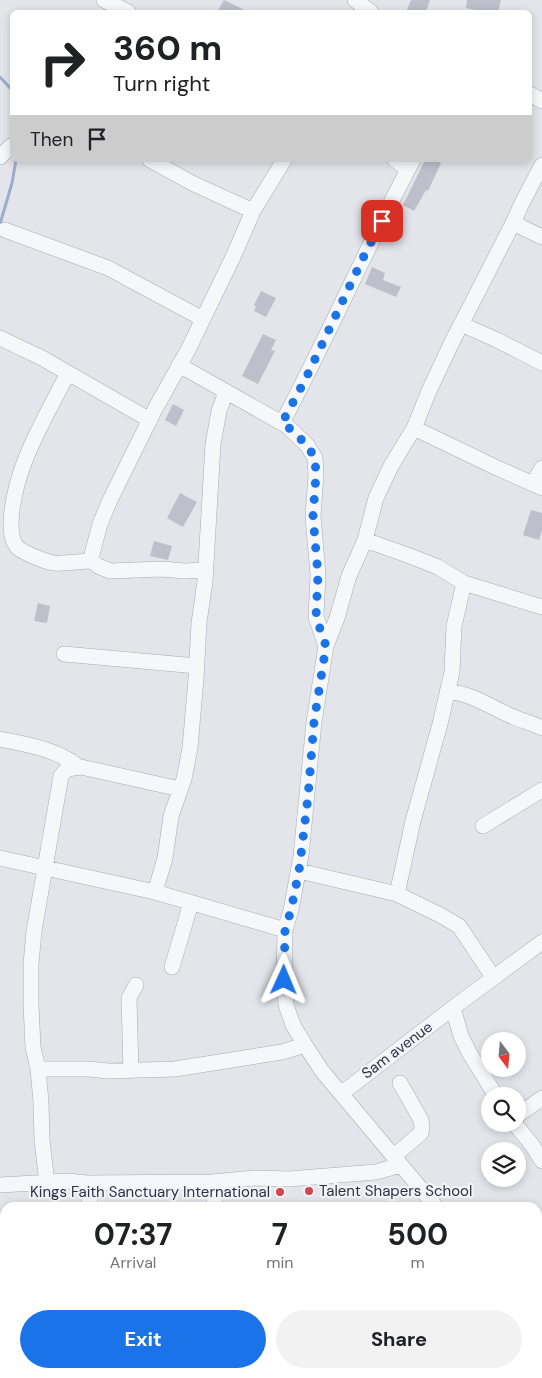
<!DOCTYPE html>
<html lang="en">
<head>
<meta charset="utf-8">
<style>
  :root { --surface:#fff; --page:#f2f2f2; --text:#202124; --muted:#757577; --accent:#1a73e8 }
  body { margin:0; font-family:"DM Sans",sans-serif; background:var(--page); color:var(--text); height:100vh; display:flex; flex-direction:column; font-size:19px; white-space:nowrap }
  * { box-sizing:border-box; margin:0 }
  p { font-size:16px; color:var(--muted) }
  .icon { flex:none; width:28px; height:28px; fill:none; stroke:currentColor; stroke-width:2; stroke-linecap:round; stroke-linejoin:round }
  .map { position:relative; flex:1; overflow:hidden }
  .drawer { position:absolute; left:0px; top:1202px; width:542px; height:176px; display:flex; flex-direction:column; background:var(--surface); border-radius:15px 15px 0 0; box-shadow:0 2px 8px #0003 }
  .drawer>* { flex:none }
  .guide { position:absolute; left:10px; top:10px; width:522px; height:152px; border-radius:8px; box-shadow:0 2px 8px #0003; background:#fff; color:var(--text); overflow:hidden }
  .needle { width:32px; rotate:164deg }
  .fabs { position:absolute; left:481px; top:1032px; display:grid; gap:10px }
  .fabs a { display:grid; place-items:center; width:45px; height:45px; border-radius:50%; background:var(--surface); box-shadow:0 2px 8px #0003; font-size:25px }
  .pin { position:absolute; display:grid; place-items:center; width:42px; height:42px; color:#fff; margin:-21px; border-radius:10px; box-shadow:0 2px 8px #0006 }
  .me { position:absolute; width:55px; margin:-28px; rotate:1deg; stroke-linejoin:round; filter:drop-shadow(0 0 4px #0008) }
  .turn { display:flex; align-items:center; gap:18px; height:105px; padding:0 20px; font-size:22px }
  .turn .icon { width:65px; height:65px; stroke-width:2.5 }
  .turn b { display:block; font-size:35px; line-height:42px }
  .then { display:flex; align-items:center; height:48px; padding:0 20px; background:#0003; gap:10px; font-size:19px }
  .eta { display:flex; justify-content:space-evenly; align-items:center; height:85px; text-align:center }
  .eta b { font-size:30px; font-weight:700; line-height:35px }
  .cta { display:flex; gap:10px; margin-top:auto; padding:10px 20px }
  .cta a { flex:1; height:58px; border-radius:30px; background:var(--accent); color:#fff; font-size:20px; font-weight:700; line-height:58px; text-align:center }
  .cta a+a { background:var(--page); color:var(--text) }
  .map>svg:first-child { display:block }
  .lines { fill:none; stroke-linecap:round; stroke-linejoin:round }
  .stream { stroke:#9eadcb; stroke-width:3 }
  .building { fill:#bdc0cb }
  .minor-casing { stroke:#a8abb6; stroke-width:16 }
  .minor { stroke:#f6f7f9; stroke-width:15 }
  .route { stroke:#1a73e8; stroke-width:9; stroke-dasharray:0 16.2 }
  .poi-dot { fill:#cf494a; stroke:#f3f4f8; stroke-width:2 }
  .labels { text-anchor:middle; stroke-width:4.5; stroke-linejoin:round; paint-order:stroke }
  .street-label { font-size:15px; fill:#2b3044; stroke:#f3f4f8 }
  .poi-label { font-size:15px; fill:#2b3044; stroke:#f3f4f8; text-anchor:start }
</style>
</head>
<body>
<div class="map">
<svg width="542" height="1378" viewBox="0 0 542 1378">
  <rect width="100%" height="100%" fill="#e3e5eb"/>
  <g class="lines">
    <path class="stream" d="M0,77L12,90
      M0,224L12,183L16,160"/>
  </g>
  <path class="building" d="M224,0L249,12H217Z
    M411,0H430L426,12H406Z
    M467,0H501L498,12H485L466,8Z
    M425,160H434L441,163L428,191L426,190L414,211L403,205Z
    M372,267L385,273L383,280L401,287L396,297L365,284Z
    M261,291L276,298L266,317L254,311L256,307L254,305Z
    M263,334L276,340L271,350L275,351L258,384L242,376Z
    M173,404L184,410L176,426L165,420Z
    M180,493L197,502L183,527L167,518Z
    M531,510L542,513V530L539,540L523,535Z
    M154,541L172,546L168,560L150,556Z
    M38,603L50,606L47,623L34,621Z"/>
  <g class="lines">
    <defs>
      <path id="minor" d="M104,0L128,12
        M355,0L371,12
        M530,94L542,101
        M0,157L11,146
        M150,160L194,184L253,211
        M395,160L408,169
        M513,223L542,237
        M5,230L108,268L203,319
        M461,324L497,340L542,363
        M0,338L42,358L150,420
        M179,365L287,426L307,445L315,458L316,475L313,516L318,575L316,617L326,646L314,722L301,856L291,910L285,930L284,981L286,1005L293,1025L305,1045L322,1071L437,1208
        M68,373C44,420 13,469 11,523C11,531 12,542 18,548C24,553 46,562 54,563C66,564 80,561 92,561
        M282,423C328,337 367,246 413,160
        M414,428L495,467L542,488
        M533,483L542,468
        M365,540L410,556L438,567L464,583L542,607
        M206,570L184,571L163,569L110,571L98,566L92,561V554L100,524L110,500L155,409L188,350L233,257L253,211L284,160
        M326,646L337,618L349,576L365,540L376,498L391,466L414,428L429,391L451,344L513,223L522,203L542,165
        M64,654L197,666
        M447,692C469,692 489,706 509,715C520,720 531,723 542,728
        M0,739C28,745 57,749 79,767
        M483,826L542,790
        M0,858L155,892L285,930
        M299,871L397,894L440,915L459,926L493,977
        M155,892L165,858L171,816L184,779L190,748L196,679L199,623L205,581L213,444L219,411L226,392
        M397,894L413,821L440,724L452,672L454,626L464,583
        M172,967L191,903
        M453,1008L461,1036L470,1054L496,1096
        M38,1069H89L108,1071L175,1069L282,1052L305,1045
        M131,1071L129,998L136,985
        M342,1093L458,1004L542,942
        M518,1115L542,1098
        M515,1124L532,1145L542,1161
        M394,1156L421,1133L422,1127L421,1120L400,1083
        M212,1182L215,1208
        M47,1183L42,1140L41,1102L38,1069L33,1047L31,1004V964L34,931L61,776L67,769L81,767L180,789
        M87,1183L91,1208
        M0,1185L68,1181L87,1183L212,1182L255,1178L289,1179L376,1172L401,1165
        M538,1339L542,1346
        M113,1374V1378
        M230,1374V1378
        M343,1374L344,1378
        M448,1374L451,1378"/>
    </defs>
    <use href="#minor" class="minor-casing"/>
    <use href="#minor" class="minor"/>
  </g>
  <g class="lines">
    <path class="route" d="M284,980L285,930L291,910L299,871L308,797L314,722L326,646L316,617L318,575L313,516L316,475L315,458L307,445L287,426L282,423L306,378L364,256L382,221"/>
  </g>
  <g class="poi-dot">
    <circle cx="309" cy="1191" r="5"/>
    <circle cx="280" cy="1192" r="5"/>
  </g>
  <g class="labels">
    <g class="street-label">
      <text transform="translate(397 1050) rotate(-37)" y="5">Sam avenue</text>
    </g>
    <g class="poi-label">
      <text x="319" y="1196">Talent Shapers School</text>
      <text x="270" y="1197" text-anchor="end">Kings Faith Sanctuary International</text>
    </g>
  </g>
</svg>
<div class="fabs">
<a><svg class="needle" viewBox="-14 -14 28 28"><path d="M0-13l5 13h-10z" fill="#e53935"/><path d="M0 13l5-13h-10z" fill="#757577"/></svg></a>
<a><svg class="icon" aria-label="search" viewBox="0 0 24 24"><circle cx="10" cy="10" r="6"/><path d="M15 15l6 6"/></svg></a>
<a><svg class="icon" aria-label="layers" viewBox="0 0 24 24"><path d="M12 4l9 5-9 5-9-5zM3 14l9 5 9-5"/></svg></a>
</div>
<div class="pin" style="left:382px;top:221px;background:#d93025"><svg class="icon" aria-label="arrive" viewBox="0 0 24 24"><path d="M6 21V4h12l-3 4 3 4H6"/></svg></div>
<svg class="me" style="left:284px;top:980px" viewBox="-20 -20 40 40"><path d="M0-17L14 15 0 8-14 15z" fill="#1a73e8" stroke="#fff" stroke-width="4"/></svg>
<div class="guide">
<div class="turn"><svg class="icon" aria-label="right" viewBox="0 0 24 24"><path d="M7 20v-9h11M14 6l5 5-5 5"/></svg><div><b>360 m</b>Turn right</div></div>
<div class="then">Then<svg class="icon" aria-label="arrive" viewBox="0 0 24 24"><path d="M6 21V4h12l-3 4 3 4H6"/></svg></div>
</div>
<section class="drawer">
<div class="eta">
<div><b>07:37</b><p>Arrival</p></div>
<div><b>7</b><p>min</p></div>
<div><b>500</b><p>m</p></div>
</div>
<div class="cta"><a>Exit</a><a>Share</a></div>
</section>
</div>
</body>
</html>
